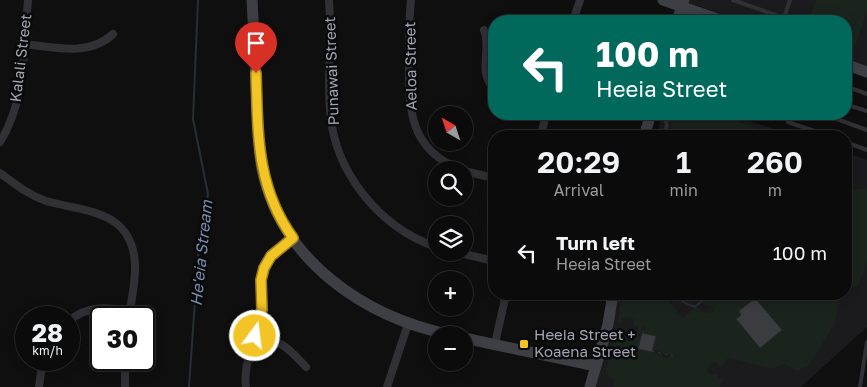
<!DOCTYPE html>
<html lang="en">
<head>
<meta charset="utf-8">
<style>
  :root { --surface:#0b0b0c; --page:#141415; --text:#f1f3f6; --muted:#9a9b9d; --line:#2b2b2d }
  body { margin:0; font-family:"Golos Text",sans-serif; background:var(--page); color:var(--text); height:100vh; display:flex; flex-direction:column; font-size:19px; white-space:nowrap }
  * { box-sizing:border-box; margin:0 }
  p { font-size:16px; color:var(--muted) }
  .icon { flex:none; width:28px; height:28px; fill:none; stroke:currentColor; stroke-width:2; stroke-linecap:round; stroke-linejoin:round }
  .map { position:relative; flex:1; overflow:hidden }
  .panel { position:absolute; left:488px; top:130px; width:364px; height:170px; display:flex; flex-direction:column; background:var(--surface); border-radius:20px; box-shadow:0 2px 12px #0003,0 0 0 1px var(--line) }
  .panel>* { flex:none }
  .guide { position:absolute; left:488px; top:15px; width:364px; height:105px; border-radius:20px; box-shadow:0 2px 12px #0003,0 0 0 1px var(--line); background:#00695c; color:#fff; overflow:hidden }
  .needle { width:32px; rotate:321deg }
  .fabs { position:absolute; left:428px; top:106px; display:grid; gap:10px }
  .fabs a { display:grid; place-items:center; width:45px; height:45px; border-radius:50%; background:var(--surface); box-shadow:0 2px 12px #0003,0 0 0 1px var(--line); font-size:25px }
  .speed { position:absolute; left:15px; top:306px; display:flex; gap:10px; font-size:25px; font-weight:700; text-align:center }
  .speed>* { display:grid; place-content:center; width:65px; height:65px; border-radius:50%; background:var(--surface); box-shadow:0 2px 12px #0003,0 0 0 1px var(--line); line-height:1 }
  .speed small { font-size:12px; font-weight:400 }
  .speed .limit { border:2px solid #111; border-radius:8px; background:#fff; color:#111 }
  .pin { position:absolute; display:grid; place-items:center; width:42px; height:42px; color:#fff; margin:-51px -21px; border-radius:50% 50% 50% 0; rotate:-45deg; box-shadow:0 0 5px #0007 }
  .pin .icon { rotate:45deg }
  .me { position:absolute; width:55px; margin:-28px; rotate:15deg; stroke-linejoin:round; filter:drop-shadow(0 0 4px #0008) }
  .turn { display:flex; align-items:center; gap:18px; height:105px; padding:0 25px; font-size:22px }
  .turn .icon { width:65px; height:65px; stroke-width:2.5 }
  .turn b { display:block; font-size:35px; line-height:42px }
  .eta { display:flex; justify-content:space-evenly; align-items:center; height:85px; text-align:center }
  .eta b { font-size:30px; font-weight:600; line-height:35px }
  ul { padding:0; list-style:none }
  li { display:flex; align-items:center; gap:15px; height:75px; padding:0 25px }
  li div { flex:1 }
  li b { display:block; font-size:19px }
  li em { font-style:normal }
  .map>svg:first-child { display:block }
  .built { fill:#1b1b1d }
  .green { fill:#1b231d }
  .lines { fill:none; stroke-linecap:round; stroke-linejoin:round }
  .stream { stroke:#282e35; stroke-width:2 }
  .building { fill:#3b3c40; stroke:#29292c }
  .path { stroke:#36373c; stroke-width:1; stroke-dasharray:2.5 4; stroke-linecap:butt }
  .lane { stroke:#303035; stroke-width:4 }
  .street { stroke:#303035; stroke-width:8 }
  .secondary { stroke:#3e3f45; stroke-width:11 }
  .route-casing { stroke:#9d7f18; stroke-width:12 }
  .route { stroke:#f2c425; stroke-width:9 }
  .poi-dot { fill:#f2c425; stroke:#0a0a0b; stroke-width:2 }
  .labels { text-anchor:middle; stroke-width:5; stroke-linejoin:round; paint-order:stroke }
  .street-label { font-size:15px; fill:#a0a3b1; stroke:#0a0a0b }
  .poi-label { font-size:15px; fill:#a0a3b1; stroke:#0a0a0b; text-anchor:start }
  .water-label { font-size:16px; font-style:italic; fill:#758dae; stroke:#0a0a0b }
</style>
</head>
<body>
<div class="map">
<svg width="867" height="387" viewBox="0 0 867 387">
  <rect width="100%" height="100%" fill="#0f0f10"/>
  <path class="built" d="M688,0H867V69L845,61V21H740L687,2Z
    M662,114H728L796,136H657Z
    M845,152L867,160V327L801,387H596L616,294H845Z"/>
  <path class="green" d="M816,0H867V11L851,58L845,56V21H808Z
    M669,114H716L780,136H673Z
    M845,182L848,191L867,188V263L858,286L845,290Z
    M622,294H663L683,318L696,307C702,313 707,315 714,311L711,306H707L702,302L710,294H748L752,299L739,311L741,315L736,319L760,348L782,330L752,294H841L834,325L809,365L797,371L784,364L772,369L728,358L721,368L717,362H713L710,365L707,370L710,375L718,373V378L723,379L720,387H613L614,381L605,373L616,331L618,332L616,337L629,341L632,335L641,336L638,349L662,354V357L668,358L669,356L678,357L653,350L656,336L644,333L646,328L644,325L641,334H637L638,327L633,325L634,319L622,317L621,321L618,322Z"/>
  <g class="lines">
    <path class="stream" d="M682,301L687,304L695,307L705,298
      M189,387L199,243L208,194L193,119L198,0"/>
  </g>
  <path class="building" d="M755,298L782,330L760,348L736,319L741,315L739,311Z
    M642,333L656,336L652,352L638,349Z"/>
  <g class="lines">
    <path class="path" d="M643,333L644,327
      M635,334L641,336
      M652,351L677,357"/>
    <path class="lane" d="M733,0L784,18L790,0
      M845,86L867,94
      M845,104L867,111
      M663,114L667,125L664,136
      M791,114L788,122L829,136
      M823,114L867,130
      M845,142L867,150
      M860,387L867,342"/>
    <path class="street" d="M329,0C332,37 327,74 330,110C334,172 379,227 436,247
      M411,0C409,19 409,39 409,58C409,107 407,148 461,170
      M573,21L580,0
      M484,30C492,50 477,71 494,89
      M24,44C53,47 89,57 113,34
      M541,136L546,114
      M0,142C26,101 24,47 28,0
      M464,171L494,178
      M0,173C15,184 28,195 46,201C84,212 132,209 135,264C136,281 131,300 129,318
      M456,252L494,261
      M69,321C88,305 107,307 130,311
      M255,336C284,342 286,346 306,367
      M495,344L506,294
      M125,360V387
      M39,387L41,372L47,360
      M246,387C242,361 259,337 262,311C264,295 258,281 266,265C271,253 283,246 293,238
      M387,387L408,324"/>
    <path class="secondary" d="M252,0C254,34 255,68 257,102C258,125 258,148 262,170C282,261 364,317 451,335
      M663,0L723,21
      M677,21L684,0
      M845,64L867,72
      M644,136L651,114
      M464,338L596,366
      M590,387L608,324L613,294"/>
  </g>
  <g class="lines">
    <defs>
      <path id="route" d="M255,336L262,310L261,280L264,268L271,256L293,238C256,187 258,133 256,73"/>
    </defs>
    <use href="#route" class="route-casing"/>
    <use href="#route" class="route"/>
  </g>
  <rect class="poi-dot" x="519" y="339" width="10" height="10" rx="2.5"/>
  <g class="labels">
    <g class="street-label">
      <text transform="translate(21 58) rotate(-83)" y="5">Kalali Street</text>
      <text transform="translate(411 66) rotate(-91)" y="5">Aeloa Street</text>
      <text transform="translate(332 71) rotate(-92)" y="5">Punawai Street</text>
    </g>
    <g class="poi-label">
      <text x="534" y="340">Heeia Street +<tspan x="534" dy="17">Koaena Street</tspan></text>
    </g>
    <g class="water-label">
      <text transform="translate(201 253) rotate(-84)" y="6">He'eia Stream</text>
    </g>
  </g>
</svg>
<div class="fabs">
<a><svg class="needle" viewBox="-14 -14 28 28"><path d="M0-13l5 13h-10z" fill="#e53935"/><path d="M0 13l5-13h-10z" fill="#9a9b9d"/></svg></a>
<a><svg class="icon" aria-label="search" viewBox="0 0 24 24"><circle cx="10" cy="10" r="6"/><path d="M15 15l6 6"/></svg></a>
<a><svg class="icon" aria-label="layers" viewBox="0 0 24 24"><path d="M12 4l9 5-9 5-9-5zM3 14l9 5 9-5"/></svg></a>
<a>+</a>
<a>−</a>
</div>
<div class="speed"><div>28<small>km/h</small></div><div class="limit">30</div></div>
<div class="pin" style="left:256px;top:73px;background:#d93025"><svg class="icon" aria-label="arrive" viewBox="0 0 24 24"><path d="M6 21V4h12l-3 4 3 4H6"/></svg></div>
<svg class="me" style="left:255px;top:336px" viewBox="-20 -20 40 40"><circle r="17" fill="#f2c425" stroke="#fff" stroke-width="3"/><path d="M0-11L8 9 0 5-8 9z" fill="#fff"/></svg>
<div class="guide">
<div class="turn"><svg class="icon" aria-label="left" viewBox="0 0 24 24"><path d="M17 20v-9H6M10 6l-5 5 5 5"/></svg><div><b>100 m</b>Heeia Street</div></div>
</div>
<section class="panel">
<div class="eta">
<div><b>20:29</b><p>Arrival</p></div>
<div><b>1</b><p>min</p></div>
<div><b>260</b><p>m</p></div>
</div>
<ul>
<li><svg class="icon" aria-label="left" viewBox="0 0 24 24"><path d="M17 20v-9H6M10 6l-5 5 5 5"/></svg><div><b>Turn left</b><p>Heeia Street</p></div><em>100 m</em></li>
</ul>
</section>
</div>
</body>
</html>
